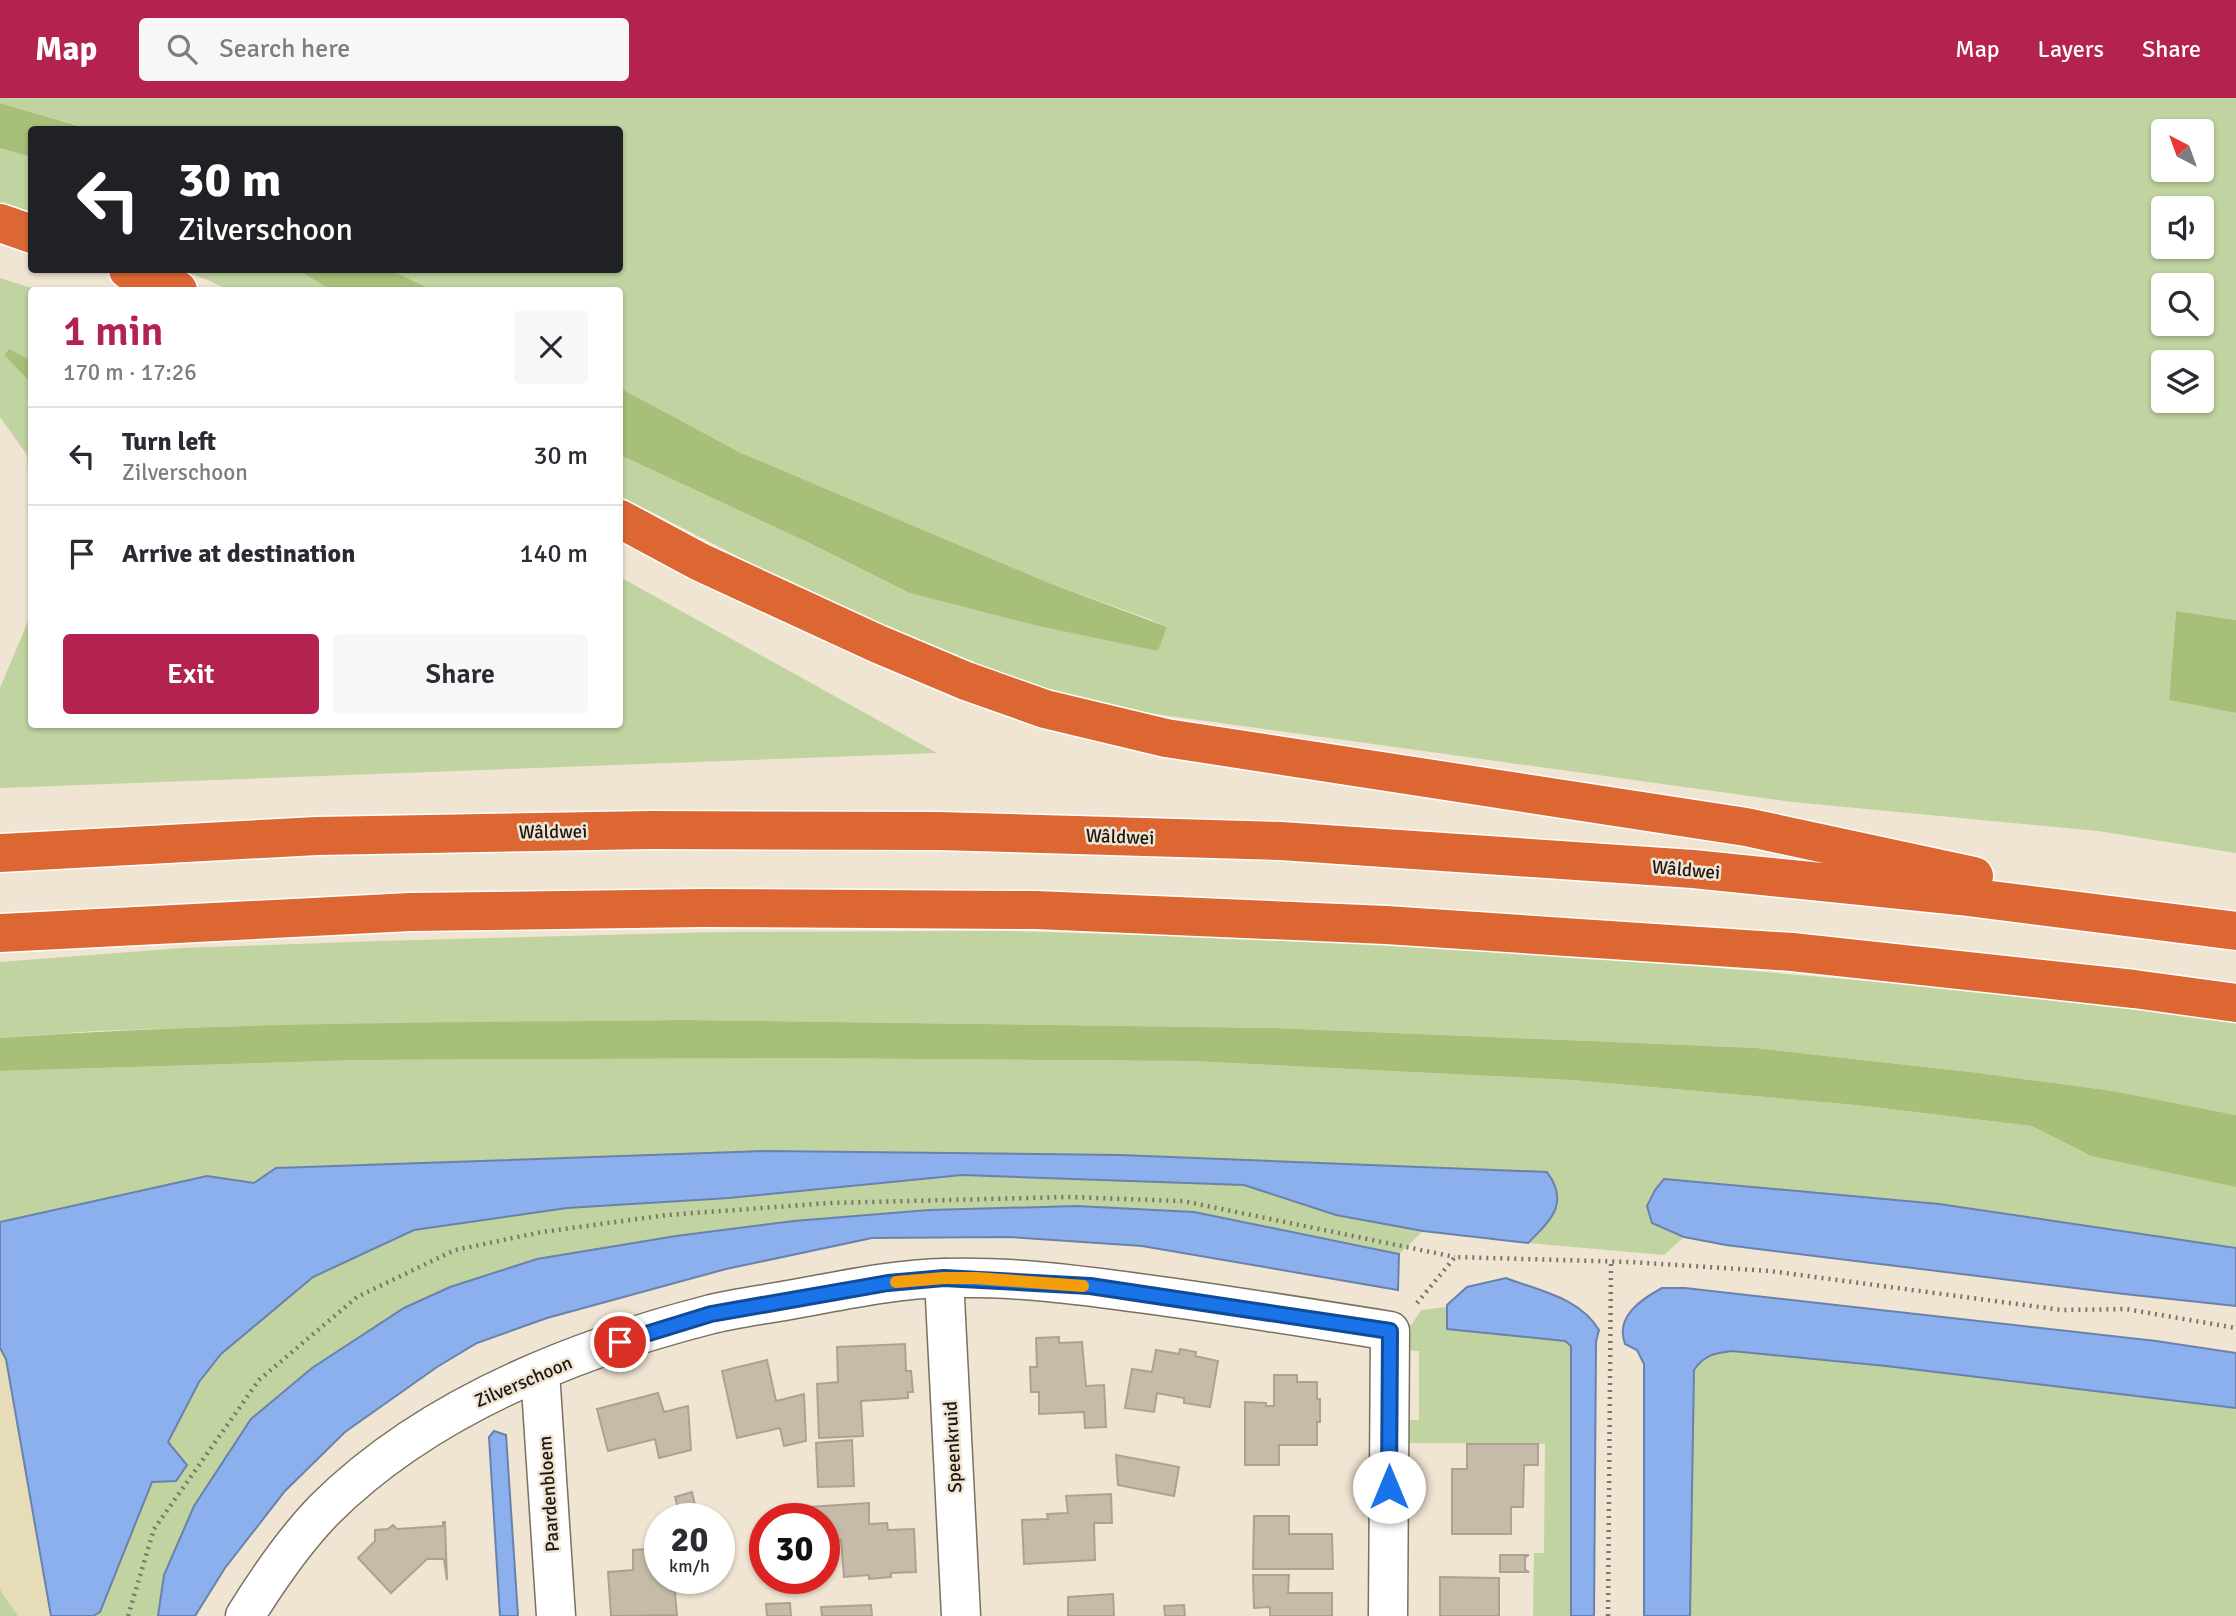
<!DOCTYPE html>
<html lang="en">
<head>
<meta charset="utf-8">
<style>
  :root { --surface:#fff; --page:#f7f7f7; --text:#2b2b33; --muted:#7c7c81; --line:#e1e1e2; --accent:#b4234f }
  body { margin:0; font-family:Signika,sans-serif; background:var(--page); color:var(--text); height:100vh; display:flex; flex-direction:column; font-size:26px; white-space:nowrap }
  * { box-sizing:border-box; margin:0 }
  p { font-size:23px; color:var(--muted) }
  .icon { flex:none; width:38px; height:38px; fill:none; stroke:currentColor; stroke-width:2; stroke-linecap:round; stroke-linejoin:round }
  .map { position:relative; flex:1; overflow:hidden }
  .panel { position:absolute; left:28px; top:189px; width:595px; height:441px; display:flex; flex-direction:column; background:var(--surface); border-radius:7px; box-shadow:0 2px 5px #0004 }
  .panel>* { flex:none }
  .banner { position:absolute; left:28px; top:28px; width:595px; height:147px; border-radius:7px; box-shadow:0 2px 5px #0004; background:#202124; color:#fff; overflow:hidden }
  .needle { width:46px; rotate:319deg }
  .controls { position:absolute; left:2151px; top:21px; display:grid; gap:14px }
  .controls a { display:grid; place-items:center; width:63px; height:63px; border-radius:7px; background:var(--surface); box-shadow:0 2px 5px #0004; font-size:35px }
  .speed { position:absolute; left:644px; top:1405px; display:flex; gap:14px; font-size:35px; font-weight:700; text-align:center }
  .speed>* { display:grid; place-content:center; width:91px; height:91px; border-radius:50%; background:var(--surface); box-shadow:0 2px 5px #0004; line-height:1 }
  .speed small { font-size:18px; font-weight:400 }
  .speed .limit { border:10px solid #d22; background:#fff; color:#111 }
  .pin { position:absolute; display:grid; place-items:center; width:60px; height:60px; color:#fff; margin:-30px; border:4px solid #fff; border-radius:50%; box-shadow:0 2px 7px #0007 }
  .me { position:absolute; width:77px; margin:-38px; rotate:0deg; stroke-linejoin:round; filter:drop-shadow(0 0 5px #0008) }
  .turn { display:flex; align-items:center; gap:24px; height:147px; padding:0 35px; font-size:32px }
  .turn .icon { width:91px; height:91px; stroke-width:2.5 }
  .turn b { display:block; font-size:49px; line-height:60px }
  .round { display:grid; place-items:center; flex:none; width:74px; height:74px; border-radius:7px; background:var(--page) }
  .head { display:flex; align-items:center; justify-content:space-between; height:119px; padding:0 35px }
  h1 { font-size:42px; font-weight:600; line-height:52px; color:var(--accent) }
  .primary-button { display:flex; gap:14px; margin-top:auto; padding:14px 35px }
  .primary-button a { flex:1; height:80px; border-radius:7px; background:var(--accent); color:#fff; font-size:28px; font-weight:600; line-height:80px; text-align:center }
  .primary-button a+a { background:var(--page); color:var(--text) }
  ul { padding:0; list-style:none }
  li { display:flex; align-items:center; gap:21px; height:98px; padding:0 35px; border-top:2px solid var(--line) }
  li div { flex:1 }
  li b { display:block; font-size:26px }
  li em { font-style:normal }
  header { display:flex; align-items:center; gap:42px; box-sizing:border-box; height:98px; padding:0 35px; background:var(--accent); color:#fff }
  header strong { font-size:33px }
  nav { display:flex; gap:38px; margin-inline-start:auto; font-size:24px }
  .search { width:490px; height:63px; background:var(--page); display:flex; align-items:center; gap:18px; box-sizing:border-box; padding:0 24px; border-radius:7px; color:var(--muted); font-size:26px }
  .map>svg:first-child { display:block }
  .green { fill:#c1d3a0; fill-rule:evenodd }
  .forest { fill:#a7bf79 }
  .sand { fill:#e6dcb7 }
  .water { fill:#8bb0ed; stroke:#6a82ab; stroke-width:2 }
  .building { fill:#c6bba9; stroke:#ada291; stroke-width:2 }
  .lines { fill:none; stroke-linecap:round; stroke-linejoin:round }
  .minor-casing { stroke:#7a7060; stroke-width:41 }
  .highway-casing { stroke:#fff; stroke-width:41 }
  .path { stroke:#7d7569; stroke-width:4.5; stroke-dasharray:2 5; stroke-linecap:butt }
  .minor { stroke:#fff; stroke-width:38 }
  .highway { stroke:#dc6733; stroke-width:38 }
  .route-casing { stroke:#114b97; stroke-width:18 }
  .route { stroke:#1a73e8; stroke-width:12 }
  .slow { stroke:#f59e0b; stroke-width:12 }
  .labels { text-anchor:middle; stroke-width:5; stroke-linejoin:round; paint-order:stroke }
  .street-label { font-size:19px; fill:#1d1812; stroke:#f0e4d2 }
</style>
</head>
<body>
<header>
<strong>Map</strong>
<div class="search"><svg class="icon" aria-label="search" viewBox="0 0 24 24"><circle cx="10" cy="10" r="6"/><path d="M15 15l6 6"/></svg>Search here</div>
<nav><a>Map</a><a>Layers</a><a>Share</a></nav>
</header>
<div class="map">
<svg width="2236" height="1518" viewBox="0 0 2236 1518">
  <rect width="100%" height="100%" fill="#f0e4d2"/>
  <path class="green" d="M0,0H2236V522L2176,513L2169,602L2236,615V755L2098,733L1793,704L1076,605L882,532L620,398V357L805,443L910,495L1158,553L1167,529L1149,521L1049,485L741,355L620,290V192H432L391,172H620V32L91,31L0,5ZM2163,33H2202V72H2163ZM2163,110H2202V149H2163ZM2163,187H2202V226H2163ZM2163,264H2202V303H2163Z
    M0,50L31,59V117L0,108Z
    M180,172H298L331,192H228L208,182Z
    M0,180L38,192H32L31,262L9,251L4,257L31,285V439L27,357L0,319Z
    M620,479L937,655L0,690V590L31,516L32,626H620Z
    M1005,833L1338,842L1488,850L2052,899L2236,921V1017L2113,993L1979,975L1756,950L1275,930L684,922L245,928L95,933L0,940V864L182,850L381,843L719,834Z
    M792,960L1191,963L1571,982L1856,1007L2032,1028L2091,1058L2236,1089V1150L1939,1106L1665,1081L1652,1125L1684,1139L1664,1157L1528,1145L1547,1126L1558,1107L1547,1074L1120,1057L254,1086L207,1078L0,1124V973L359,962Z
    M962,1077L1244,1087L1336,1117L1423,1133L1399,1156L1194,1114L1077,1108L929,1112L794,1123L537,1161L450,1189L404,1210L312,1270L164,1477L158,1518H93L100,1513L168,1344L199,1284L221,1256L313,1179L414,1132L567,1110L729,1100Z
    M1447,1209V1231L1565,1243L1571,1247V1518H1533L1534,1455H1544L1545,1346L1404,1345V1322H1419V1253L1405,1252V1231L1412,1226L1421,1212Z
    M1732,1253L1886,1268L2236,1310V1518H1690L1694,1272C1704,1257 1715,1255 1732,1253Z
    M0,1491L18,1518H0Z"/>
  <path class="forest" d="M0,5L89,31H91L32,32L31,59L0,50Z
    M298,172H391L432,192H331Z
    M9,251L31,262V285L4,257Z
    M620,290L741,355L1049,485L1167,529L1158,553L1039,528L910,495L805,443L620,357Z
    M2176,513L2236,522V615L2169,602Z
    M684,922L1275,930L1756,950L1979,975L2113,993L2236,1017V1089L2091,1058L2032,1028L1856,1007L1571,982L1191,963L792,960L359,962L0,973V940C227,923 456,925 684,922Z"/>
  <path class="sand" d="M0,1250L6,1261L51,1518H18L0,1491Z"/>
  <path class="water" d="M767,1053L1120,1057L1547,1074C1570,1105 1551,1122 1528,1145L1423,1133L1336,1117L1244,1087L962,1077L729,1100L567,1110L414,1132L313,1179L221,1256L199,1284L168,1344L187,1367L176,1383L152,1384L100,1514L93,1518H51L6,1261L0,1250V1124L207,1078L254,1085L276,1070Z
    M1664,1081L1939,1106L2236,1150V1208L2124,1196L1726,1147L1684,1139L1652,1125L1647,1108L1655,1092Z
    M1077,1108L1194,1114L1399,1156L1398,1192L1142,1148L1009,1139L872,1140L726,1171L547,1220L477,1245L437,1269L345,1334L285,1393L225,1470L195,1518H158L164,1477L194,1408L251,1321L312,1270L404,1210L450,1189L537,1161L676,1138L794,1123L929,1112Z
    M1506,1180C1539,1193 1579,1199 1599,1232L1596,1244L1594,1518H1571V1248L1565,1243L1447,1231V1207L1467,1189Z
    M1662,1190H1685L2156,1243L2236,1255V1310L1886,1268L1732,1253C1715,1255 1704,1257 1694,1272L1690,1518H1644V1266L1637,1252L1625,1246C1615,1219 1640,1202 1662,1190Z
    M494,1333L506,1337L518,1518H500L489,1339Z"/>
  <path class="building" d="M1059,1239V1245L1082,1244L1086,1288L1104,1287L1106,1329L1085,1330L1084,1314L1039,1316V1294H1031L1030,1269H1037L1036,1240Z
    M905,1246L906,1273H911L913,1294H908V1300L861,1303L863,1338L819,1340L817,1286L838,1284L837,1249Z
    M1180,1251L1196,1254L1195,1258L1218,1263L1210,1309L1184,1305V1300L1157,1295L1154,1314L1125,1310L1132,1271L1152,1274L1156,1252L1179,1256Z
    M767,1262L776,1303L804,1296L806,1343L784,1348L780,1330L737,1340L722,1273Z
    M1274,1277H1297V1284H1317V1301H1320V1324H1317V1347H1279V1367H1245V1304L1266,1305V1308H1274Z
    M658,1295L664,1314L688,1308L691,1352L659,1360L655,1341L608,1353L597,1311Z
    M852,1342L854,1388L818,1389L816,1345Z
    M1467,1346H1538V1367H1524L1523,1409H1511V1436H1452V1371H1467Z
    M1116,1357L1179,1369L1174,1398L1118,1387Z
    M692,1394L698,1421H681L675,1399Z
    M1111,1396L1112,1425H1094L1095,1462L1024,1466L1022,1422L1048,1421L1047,1416L1068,1415L1066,1398Z
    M869,1405V1426L887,1425L888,1432L914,1431L916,1474L891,1475V1479L869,1481V1477L844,1479L841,1442H831V1446H824V1421H794L793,1410Z
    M1254,1418H1289V1436H1332L1333,1471H1253Z
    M443,1424H445L447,1482L444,1461H427L391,1495L358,1460L375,1443V1432L388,1431L393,1427L397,1431L443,1428Z
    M660,1450V1480H691V1484L674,1485L677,1517L611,1518L608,1474L633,1472V1452Z
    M1500,1457H1529L1525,1459V1472L1529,1474H1500Z
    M1253,1477H1289L1288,1495H1332V1518H1270V1509L1254,1510Z
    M1440,1479L1499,1480V1518H1440Z
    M1113,1496L1114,1518H1068V1499Z
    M790,1505L791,1518H767L766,1506Z
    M871,1507L872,1518H822L821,1509Z
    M1184,1507L1185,1518H1165L1164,1508Z"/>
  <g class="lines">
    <defs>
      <path id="minor" d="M944,1180L961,1518
        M540,1274L556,1518
        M245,1518C268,1481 293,1444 324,1412C425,1311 572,1252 708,1217C735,1210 762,1207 789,1202C840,1193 893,1181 945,1180C1012,1178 1080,1187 1146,1196C1228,1207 1309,1220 1390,1233L1388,1518"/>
      <path id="highway" d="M0,125L32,136
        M128,172L178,192
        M620,421L700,464L878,546L966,583L1045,611L1166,640L1746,729L1974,778
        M0,755L317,738L651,732L938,733L1281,743L1693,771L1960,798L2236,833
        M0,835L410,814L703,810L1036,812L1386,827L1792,854L2134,891L2236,905"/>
    </defs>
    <use href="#minor" class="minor-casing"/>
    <use href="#highway" class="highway-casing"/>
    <path class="path" d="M1417,1205L1455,1159L1630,1164L1770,1173L2062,1212L2126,1211L2236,1230
      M128,1518L154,1431L259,1282L357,1199L455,1152L542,1134L667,1117L830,1105L1067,1099L1183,1103L1455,1159
      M1608,1518L1611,1165"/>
    <use href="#minor" class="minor"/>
    <use href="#highway" class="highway"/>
  </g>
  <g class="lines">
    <defs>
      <path id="route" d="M620,1244L711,1216L888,1185L944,1180L1090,1188L1390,1233L1389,1389"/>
    </defs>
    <use href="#route" class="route-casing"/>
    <use href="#route" class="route"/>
    <path class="slow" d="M896,1184L944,1180H976L1083,1188"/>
  </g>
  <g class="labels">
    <g class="street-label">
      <text transform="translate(553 733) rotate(-1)" y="7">Wâldwei</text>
      <text transform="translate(1120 738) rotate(2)" y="7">Wâldwei</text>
      <text transform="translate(1686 771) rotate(5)" y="7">Wâldwei</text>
      <text transform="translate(523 1283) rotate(-23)" y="7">Zilverschoon</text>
      <text transform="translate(952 1349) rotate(-93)" y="7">Speenkruid</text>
      <text transform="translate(548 1396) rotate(-94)" y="7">Paardenbloem</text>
    </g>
  </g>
</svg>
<div class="controls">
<a><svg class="needle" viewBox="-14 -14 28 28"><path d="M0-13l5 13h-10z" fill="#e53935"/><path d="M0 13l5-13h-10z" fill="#7c7c81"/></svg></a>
<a><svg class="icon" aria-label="sound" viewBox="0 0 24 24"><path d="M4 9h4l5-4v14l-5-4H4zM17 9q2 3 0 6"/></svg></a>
<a><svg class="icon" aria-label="search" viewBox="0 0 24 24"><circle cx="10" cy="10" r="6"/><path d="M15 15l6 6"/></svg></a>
<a><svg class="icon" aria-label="layers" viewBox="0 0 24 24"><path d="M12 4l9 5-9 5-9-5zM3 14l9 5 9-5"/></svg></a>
</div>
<div class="speed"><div>20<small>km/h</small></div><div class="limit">30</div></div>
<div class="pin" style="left:620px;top:1244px;background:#d93025"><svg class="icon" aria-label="arrive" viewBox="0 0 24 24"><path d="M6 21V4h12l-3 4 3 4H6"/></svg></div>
<svg class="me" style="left:1389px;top:1389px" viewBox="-20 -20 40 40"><circle r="19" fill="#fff"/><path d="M0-13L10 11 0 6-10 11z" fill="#1a73e8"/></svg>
<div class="banner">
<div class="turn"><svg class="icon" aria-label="left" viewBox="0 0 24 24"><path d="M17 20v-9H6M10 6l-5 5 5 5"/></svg><div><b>30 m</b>Zilverschoon</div></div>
</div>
<section class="panel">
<div class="head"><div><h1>1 min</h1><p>170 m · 17:26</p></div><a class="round"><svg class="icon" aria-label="close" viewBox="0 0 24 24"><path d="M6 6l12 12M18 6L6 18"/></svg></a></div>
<ul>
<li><svg class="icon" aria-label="left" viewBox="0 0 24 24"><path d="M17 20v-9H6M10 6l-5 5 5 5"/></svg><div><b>Turn left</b><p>Zilverschoon</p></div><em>30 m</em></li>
<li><svg class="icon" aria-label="arrive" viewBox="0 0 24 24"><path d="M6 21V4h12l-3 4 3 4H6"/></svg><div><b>Arrive at destination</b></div><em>140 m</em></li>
</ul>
<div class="primary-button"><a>Exit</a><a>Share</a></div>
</section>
</div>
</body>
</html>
